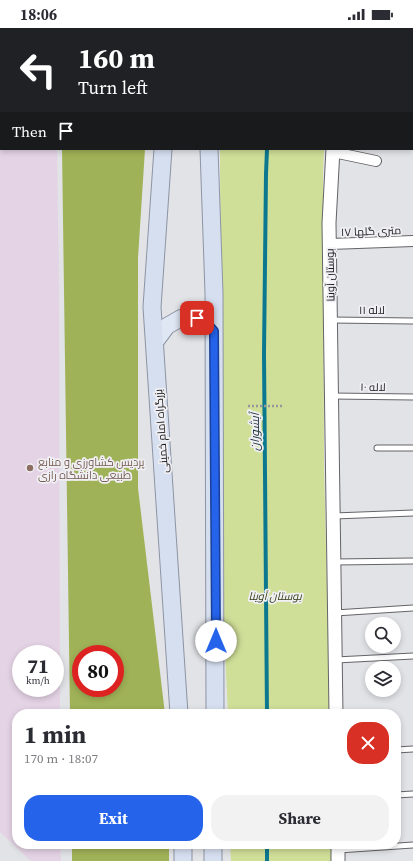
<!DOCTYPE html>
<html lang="en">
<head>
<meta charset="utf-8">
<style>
  :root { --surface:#fff; --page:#f2f2f3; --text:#2b2b33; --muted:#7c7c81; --accent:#2563eb }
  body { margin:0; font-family:"Source Serif 4",Cairo,serif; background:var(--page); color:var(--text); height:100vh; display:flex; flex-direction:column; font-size:15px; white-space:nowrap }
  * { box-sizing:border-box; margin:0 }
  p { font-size:13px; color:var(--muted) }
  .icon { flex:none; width:22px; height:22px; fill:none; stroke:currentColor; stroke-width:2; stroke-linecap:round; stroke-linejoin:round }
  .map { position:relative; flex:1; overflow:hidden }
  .panel { position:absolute; left:12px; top:681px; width:389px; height:140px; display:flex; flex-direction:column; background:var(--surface); border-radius:16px; box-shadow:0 2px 6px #0003 }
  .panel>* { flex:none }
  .hud { position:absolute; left:0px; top:0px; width:413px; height:122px; box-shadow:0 2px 6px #0003; background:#202124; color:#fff; overflow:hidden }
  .controls { position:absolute; left:365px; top:589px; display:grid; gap:8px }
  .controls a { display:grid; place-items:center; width:36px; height:36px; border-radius:50%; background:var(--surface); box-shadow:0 2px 6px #0003; font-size:20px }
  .speed { position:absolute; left:12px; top:617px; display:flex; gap:8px; font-size:20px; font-weight:700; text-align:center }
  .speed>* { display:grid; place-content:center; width:52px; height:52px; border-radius:50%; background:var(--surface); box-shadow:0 2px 6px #0003; line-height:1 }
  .speed small { font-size:10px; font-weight:400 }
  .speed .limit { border:6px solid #d22; background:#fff; color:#111 }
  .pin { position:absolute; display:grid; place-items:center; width:34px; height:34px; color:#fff; margin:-17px; border-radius:8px; box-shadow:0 2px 6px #0006 }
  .me { position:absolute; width:44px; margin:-22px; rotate:0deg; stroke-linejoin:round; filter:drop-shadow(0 0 3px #0008) }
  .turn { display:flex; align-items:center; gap:14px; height:84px; padding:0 12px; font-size:18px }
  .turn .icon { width:52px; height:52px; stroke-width:2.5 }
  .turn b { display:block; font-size:28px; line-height:34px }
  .then { display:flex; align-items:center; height:38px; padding:0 12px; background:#0003; gap:8px; font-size:15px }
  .round { display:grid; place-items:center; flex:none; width:42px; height:42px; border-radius:16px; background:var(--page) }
  .summary { display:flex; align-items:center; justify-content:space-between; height:68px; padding:0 12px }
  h1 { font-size:24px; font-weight:700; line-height:30px }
  .cta { display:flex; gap:8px; margin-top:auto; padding:8px 12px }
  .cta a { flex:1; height:46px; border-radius:16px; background:var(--accent); color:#fff; font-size:16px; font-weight:700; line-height:46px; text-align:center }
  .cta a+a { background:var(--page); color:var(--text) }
  .status { display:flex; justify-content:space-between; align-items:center; height:28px; padding:0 20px; background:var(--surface); direction:ltr }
  .status svg { height:11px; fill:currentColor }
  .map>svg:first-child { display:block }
  .education { fill:#e4d3e5; fill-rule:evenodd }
  .green { fill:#cfdf98 }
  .forest { fill:#a0b257; fill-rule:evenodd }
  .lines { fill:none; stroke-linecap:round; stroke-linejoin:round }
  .stream { stroke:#0b7890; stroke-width:4 }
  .service-casing { stroke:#646468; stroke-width:7 }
  .minor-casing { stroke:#646468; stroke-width:12 }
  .tertiary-casing { stroke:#646468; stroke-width:15 }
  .primary-casing { stroke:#8d94a3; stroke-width:18 }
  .trunk-casing { stroke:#8d94a3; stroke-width:19 }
  .path { stroke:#98989b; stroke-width:2.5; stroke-dasharray:2 2; stroke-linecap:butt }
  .service { stroke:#fff; stroke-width:5 }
  .minor { stroke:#fff; stroke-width:10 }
  .tertiary { stroke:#fff; stroke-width:13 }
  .primary { stroke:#e0e7f4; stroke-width:16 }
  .trunk { stroke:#d6dff0; stroke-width:17 }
  .route-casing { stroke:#184099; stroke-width:10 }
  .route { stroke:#2563eb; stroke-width:7 }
  .education-dot { fill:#8d6e63; stroke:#f0f0f4; stroke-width:1.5 }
  .labels { text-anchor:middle; stroke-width:3.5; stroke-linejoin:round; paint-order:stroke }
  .street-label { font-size:11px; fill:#19191a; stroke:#f0f0f4 }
  .education-label { font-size:11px; fill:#785e54; stroke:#f0f0f4; text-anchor:start }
  .park-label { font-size:11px; font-style:italic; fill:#363d17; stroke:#f0f0f4 }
  .water-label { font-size:12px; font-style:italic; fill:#1b3037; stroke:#f0f0f4 }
</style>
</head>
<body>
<div class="status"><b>18:06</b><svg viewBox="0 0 49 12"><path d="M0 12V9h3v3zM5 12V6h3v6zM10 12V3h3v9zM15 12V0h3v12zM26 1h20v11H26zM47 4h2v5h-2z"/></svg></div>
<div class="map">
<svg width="413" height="833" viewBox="0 0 413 833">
  <rect width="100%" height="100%" fill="#e2e3e7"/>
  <path class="education" d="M0,0H55L1,1V121H57L59,255L60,686H17V816H60L61,833H31L0,804ZM21,626H55V660H21Z"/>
  <path class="green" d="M223,0H329L223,1Z
    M220,121H324L323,146L324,438L330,686H228L222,562Z
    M230,816H331V833H231Z"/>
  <path class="forest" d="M65,0H153V1Z
    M62,121H145L138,230V460L165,686H70ZM81,626H115V660H81Z
    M72,816H169V833H72Z"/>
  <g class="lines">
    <path class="stream" d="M276,1V0
      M267,686L264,326L266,146L267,121
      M267,833V816"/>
    <defs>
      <path id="service" d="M331,292L413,293
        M332,368L413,369
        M377,420H413
        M334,488L413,485
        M335,534L413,533
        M335,585L413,580
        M336,632L413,628
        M396,722L413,721
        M396,767L413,766
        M338,822L413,817"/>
      <path id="minor" d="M412,14H413
        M333,124L376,133
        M330,216L413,213"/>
      <path id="tertiary" d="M339,1V0
        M333,121L329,195L336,686
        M338,816V833"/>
      <path id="primary" d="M155,314L167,298L181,290H197L206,294L214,303"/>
      <path id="trunk" d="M171,1V0
        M205,1V0
        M163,121L152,279L179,686
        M209,121L214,265L215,686
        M183,816V833
        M213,833V816"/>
    </defs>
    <use href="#service" class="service-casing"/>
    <use href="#minor" class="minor-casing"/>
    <use href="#tertiary" class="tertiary-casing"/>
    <use href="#primary" class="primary-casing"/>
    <use href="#trunk" class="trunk-casing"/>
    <path class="path" d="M248,378H282"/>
    <use href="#service" class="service"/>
    <use href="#minor" class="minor"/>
    <use href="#tertiary" class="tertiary"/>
    <use href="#primary" class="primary"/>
    <use href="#trunk" class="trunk"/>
  </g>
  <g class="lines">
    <defs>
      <path id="route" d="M197,290L206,294L214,303L216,613"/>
    </defs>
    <use href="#route" class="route-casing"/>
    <use href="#route" class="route"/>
  </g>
  <circle class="education-dot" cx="30" cy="440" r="4"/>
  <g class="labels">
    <g class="street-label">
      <text transform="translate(371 203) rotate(-2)" y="4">۱۷ متری گلها</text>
      <text transform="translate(330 247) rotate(-91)" y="4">بوستان آوینا</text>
      <text x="372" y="286">لاله ۱۱</text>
      <text transform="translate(373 359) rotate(1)" y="4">لاله ۱۰</text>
      <text transform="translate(161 403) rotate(-94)" y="4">بزرگراه امام خمینی</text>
    </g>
    <g class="education-label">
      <text x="38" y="438">پردیس کشاورزی و منابع<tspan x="38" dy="13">طبیعی دانشگاه رازی</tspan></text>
    </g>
    <g class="park-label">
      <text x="275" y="572">بوستان آوینا</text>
    </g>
    <g class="water-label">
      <text transform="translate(255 404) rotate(-90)" y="4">آبشوران</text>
    </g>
  </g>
</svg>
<div class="controls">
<a><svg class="icon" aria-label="search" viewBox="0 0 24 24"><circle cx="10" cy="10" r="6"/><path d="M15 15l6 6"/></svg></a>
<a><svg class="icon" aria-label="layers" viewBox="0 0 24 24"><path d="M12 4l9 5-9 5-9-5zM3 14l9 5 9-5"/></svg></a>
</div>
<div class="speed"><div>71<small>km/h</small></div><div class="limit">80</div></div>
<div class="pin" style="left:197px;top:290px;background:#d93025"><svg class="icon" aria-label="arrive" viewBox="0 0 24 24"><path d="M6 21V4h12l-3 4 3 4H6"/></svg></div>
<svg class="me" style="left:216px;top:613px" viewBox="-20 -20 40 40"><circle r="19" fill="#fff"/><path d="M0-13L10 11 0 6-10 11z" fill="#2563eb"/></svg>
<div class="hud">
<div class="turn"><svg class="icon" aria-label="left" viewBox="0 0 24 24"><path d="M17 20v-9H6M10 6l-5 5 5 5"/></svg><div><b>160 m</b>Turn left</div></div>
<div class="then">Then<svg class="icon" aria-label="arrive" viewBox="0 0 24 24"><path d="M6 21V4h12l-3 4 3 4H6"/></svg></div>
</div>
<section class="panel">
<div class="summary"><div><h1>1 min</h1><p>170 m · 18:07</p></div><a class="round" style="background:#d93025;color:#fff"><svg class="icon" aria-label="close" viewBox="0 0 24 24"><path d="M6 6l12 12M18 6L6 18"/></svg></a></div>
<div class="cta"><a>Exit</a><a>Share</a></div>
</section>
</div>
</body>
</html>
